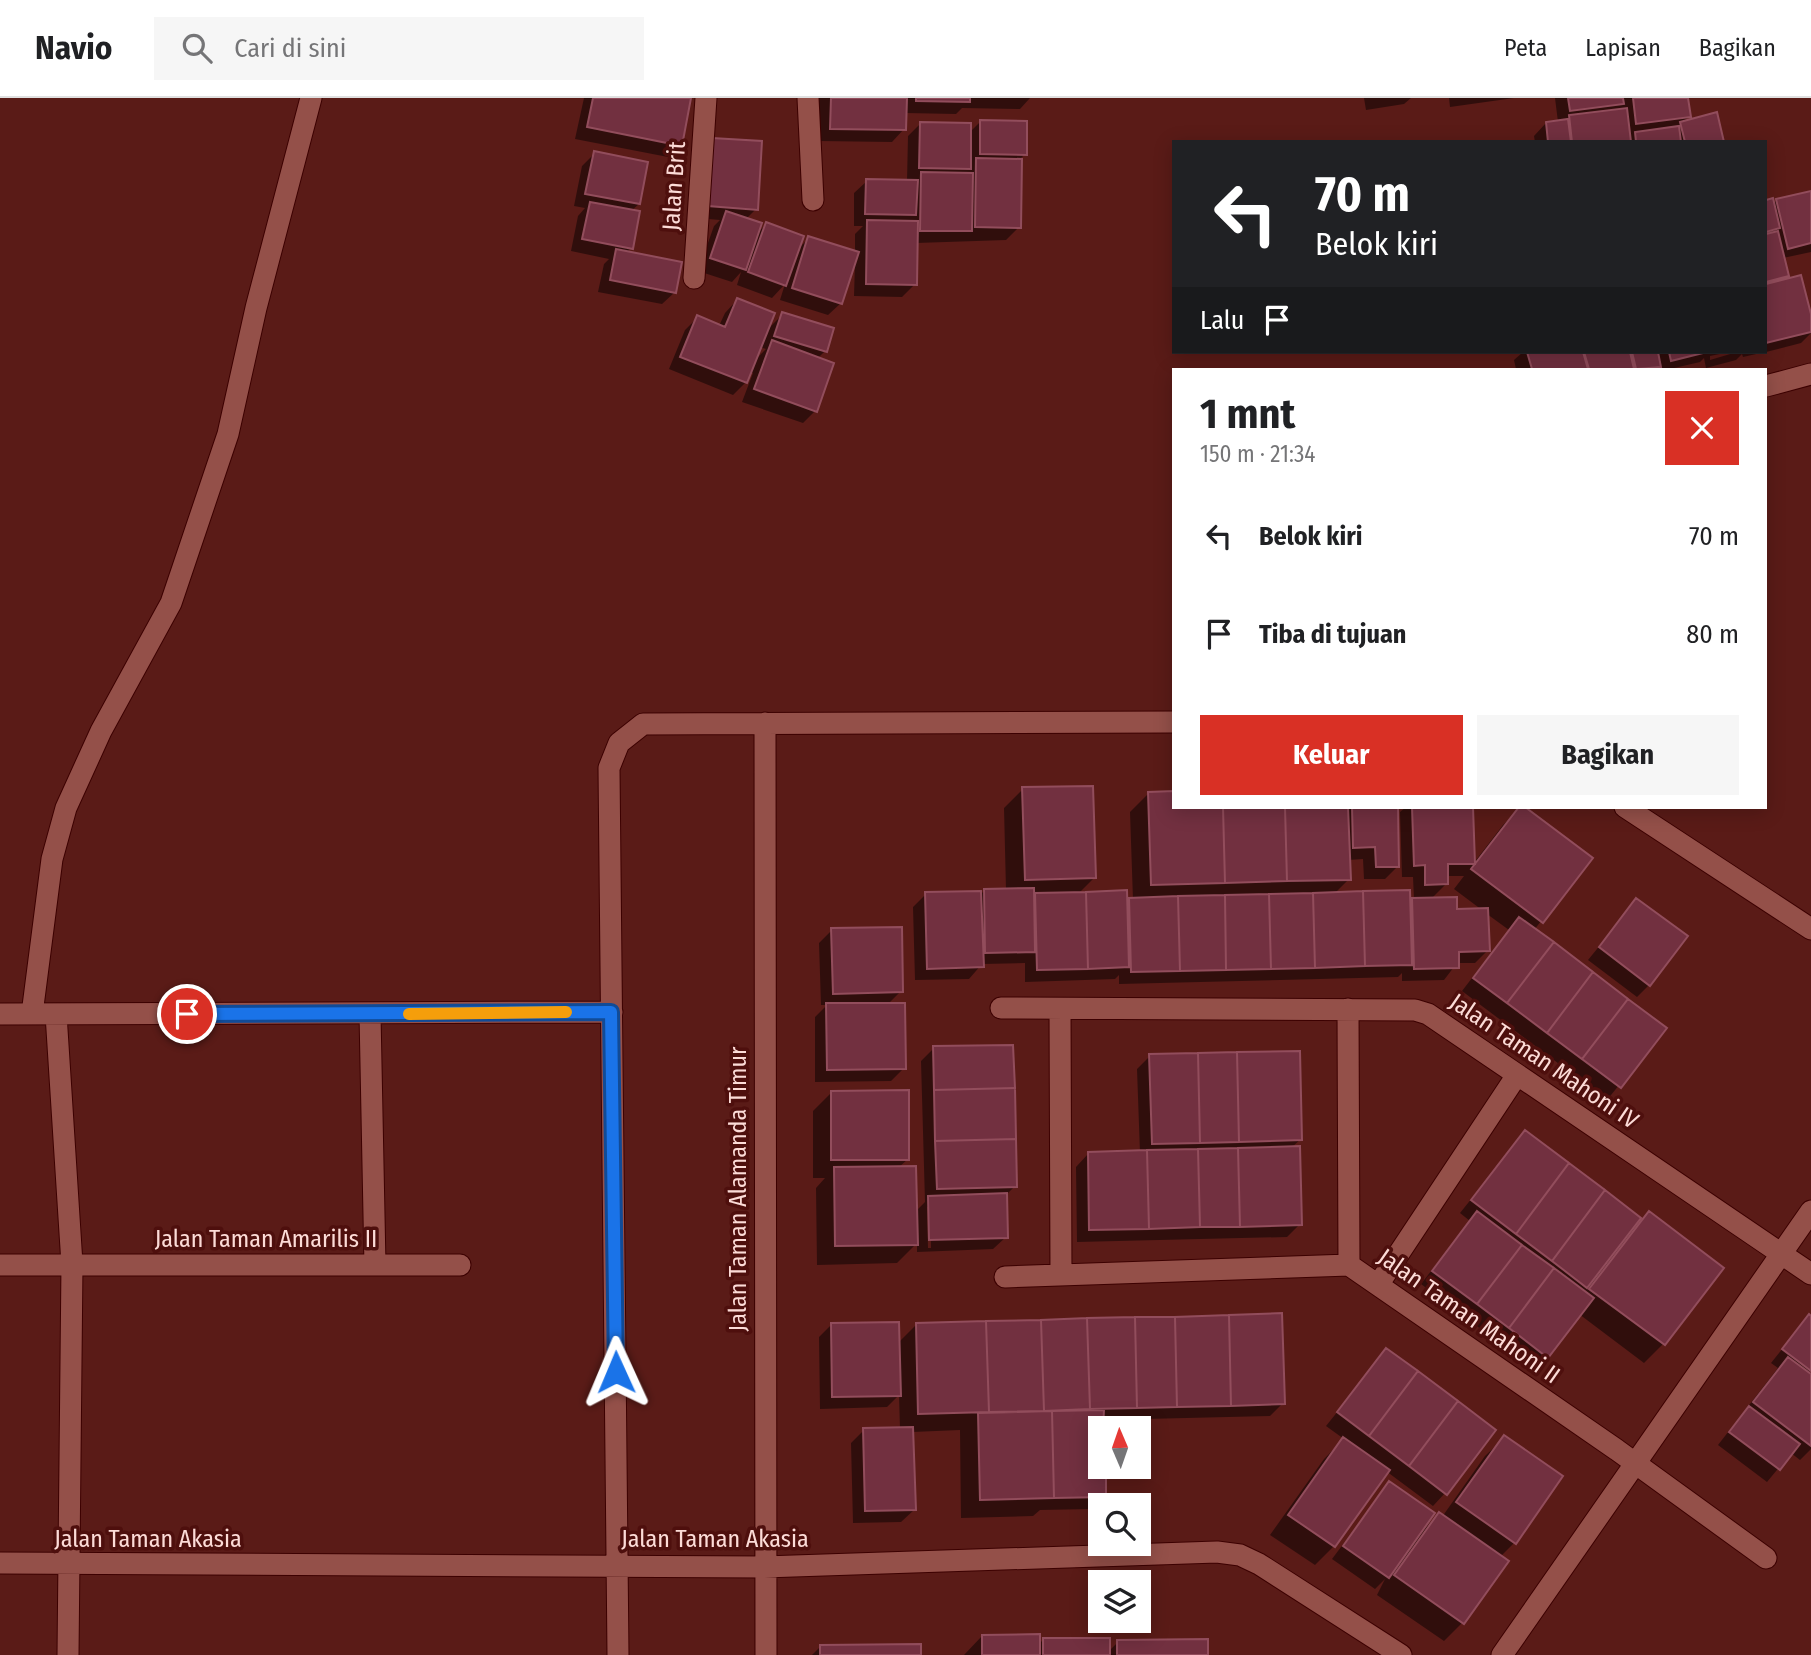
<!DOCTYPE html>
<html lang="id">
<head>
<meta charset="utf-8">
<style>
  :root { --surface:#fff; --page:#f6f6f6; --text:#202124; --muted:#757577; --line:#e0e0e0; --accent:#d93025 }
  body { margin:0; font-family:"Fira Sans Condensed",sans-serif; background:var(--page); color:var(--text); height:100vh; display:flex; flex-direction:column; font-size:26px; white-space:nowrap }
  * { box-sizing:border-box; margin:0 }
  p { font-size:23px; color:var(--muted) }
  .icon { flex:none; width:38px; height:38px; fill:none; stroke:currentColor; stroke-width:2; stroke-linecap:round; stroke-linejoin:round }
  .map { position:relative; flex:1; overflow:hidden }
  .details { position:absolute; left:1172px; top:270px; width:595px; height:441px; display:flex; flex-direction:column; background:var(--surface); border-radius:0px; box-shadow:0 4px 18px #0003 }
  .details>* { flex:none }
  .hud { position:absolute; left:1172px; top:42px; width:595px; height:214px; border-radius:0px; box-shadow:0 4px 18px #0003; background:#202124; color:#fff; overflow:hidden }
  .needle { width:46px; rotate:358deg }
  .fabs { position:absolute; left:1088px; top:1318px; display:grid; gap:14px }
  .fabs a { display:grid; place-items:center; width:63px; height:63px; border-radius:0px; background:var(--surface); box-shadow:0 4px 18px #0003; font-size:35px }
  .pin { position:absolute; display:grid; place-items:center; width:60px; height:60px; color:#fff; margin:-30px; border:4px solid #fff; border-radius:50%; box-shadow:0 2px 7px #0007 }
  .me { position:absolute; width:77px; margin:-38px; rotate:359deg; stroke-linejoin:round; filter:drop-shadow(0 0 5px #0008) }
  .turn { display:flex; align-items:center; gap:24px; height:147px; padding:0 28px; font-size:32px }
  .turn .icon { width:91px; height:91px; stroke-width:2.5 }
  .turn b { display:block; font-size:49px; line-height:60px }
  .then { display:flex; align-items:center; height:66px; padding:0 28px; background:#0003; gap:14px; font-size:26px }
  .round { display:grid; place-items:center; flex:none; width:74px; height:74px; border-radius:0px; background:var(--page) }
  .summary { display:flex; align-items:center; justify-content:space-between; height:119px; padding:0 28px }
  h1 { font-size:42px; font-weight:700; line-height:52px }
  .button { display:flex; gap:14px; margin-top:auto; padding:14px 28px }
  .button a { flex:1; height:80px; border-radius:0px; background:var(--accent); color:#fff; font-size:28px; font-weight:700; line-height:80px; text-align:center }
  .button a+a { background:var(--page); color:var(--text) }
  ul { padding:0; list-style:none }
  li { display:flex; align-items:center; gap:21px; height:98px; padding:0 28px }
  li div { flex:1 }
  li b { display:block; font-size:26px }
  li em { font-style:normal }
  header { display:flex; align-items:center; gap:42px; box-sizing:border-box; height:98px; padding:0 35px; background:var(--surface); border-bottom:2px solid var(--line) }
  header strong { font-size:33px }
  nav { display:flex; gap:38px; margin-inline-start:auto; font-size:24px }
  .search { width:490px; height:63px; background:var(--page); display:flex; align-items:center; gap:18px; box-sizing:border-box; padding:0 24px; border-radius:0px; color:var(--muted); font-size:26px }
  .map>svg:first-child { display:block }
  .shadow { fill:#0007; fill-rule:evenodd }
  .building { fill:#723040; stroke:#924d5c; stroke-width:2 }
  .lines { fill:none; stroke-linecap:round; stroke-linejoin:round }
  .minor-casing { stroke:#3c0001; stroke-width:23 }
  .minor { stroke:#945049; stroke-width:21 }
  .route-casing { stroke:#114b97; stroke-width:18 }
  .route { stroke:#1a73e8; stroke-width:12 }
  .slow { stroke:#f59e0b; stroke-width:12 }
  .labels { text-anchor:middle; stroke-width:7; stroke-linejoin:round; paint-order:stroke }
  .street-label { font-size:24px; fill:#fcdbd7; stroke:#4e0f0d }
</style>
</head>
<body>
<header>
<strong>Navio</strong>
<div class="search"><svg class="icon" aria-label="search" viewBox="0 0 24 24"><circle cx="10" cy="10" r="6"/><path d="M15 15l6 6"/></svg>Cari di sini</div>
<nav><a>Peta</a><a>Lapisan</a><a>Bagikan</a></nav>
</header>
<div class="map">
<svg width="1811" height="1557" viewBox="0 0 1811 1557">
  <rect width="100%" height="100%" fill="#5a1b17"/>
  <path class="shadow" d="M584,0H689L681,47L668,59L575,41Z
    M819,0H1030L1020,11L962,10L956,16L905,15L904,31L892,44L818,43Z
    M1364,0H1411L1404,6L1366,12Z
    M1449,0H1514L1450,9Z
    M1555,0H1686L1689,18L1682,25L1723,44H1535L1534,38L1546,25L1558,24Z
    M980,24L1025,56L1020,61L1019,129L1006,142L916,145L915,186L902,199L854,198L855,165L841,205L828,217L780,202L785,186L772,200L737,187L741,174L732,184L698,173L714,128L720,122L696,120L700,55L756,111L745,122L756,137L766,126L797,152L809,140L855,154V136L863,128H854V95L867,83H907L908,38L920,26L969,35Z
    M595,55L639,106L631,113V150L626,155L675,194L662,206L598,194L604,166L609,161L571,153L578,118L585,110L574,108L582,68Z
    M1811,94V154L1783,160L1787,178L1781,184L1811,224V235L1801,245L1766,254V104L1771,102L1772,107L1776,103Z
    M737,202L767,232L783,216L825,253L817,261L815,313L803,325L742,304L753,275L750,274L746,284L733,297L669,271L685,232L697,220L719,228L725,215ZM760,249L766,251L755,262Z
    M1523,254H1729L1710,258V262L1737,254H1765L1743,259L1742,256L1736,262L1706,270L1704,260L1700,264L1670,271H1516L1514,262Z
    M1023,691L1094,780L1078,796L1126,806L1133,802L1130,714L1149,695H1174V709H1396L1398,768L1385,781H1364L1363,761L1348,762L1349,781L1334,796L1409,806L1414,801L1413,779H1402L1400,714L1406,709H1471L1473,766L1503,727L1522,709L1591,760L1534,832L1665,930L1607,1002L1462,893L1509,832L1487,816L1488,852L1475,865H1457L1444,882L1402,883V875L1398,879L1119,886V877L1115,881L1025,884V865L982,866L969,881L915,882L913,809L926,796L980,797L984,793L1006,792L1004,710ZM1446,778H1464L1454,791L1482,812L1455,813L1431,801L1447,785Z
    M1637,802L1649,887L1637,899L1588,862Z
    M832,832L901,893L888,906L904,970L891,983L815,984V919L827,907H821L819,845Z
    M934,950L1015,1088L1005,1098L1006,1139L993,1151L917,1154V1145L897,1165L817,1167L816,1090L825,1080H813V1013L832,994L908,1061L898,1070L916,1113L925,1104L921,963ZM927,1109H930L931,1150H928Z
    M1150,958L1301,1041L1291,1050L1300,1126L1287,1139L1077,1144L1076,1069L1088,1056L1140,1055L1137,971Z
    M1525,1034L1632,1132L1649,1115L1721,1170L1663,1246L1644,1265L1579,1216L1534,1271L1421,1186L1470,1123L1460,1115Z
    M1809,1218L1811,1351L1800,1362L1791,1355L1767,1384L1718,1347L1778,1270L1771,1265Z
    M831,1227L898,1245L916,1227L1283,1305L1270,1318L1103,1322L1101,1368L1105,1398L1092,1411L1040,1412L1033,1418L961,1420L960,1332L912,1334L914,1412L901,1424L853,1425L851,1345L864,1332L900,1331L899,1297L887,1309L820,1311L819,1239Z
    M1387,1252L1445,1395L1433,1408L1386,1373L1334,1448L1315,1467L1270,1437L1324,1361L1344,1341L1326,1328Z
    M1504,1340L1514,1445L1500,1459L1463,1524L1444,1543L1377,1497L1385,1481L1375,1491L1332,1461L1389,1385L1422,1433L1439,1416L1442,1419L1485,1358Z
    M982,1538L1038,1547L1043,1542L1108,1554L1118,1544L1206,1557H964Z
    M820,1549L919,1557H812Z"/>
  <path class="building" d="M593,0H691L682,48L587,29Z
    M831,0H907L906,32L830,31Z
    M916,0H970V4L916,3Z
    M1568,0H1623L1624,6L1570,13Z
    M1633,0H1688L1691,19L1636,26Z
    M1627,10L1631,44H1572L1569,17Z
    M1717,14L1724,44H1685L1680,24Z
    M1568,21L1571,44H1548L1546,24Z
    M980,22L1027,23V57L980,56Z
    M920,24L971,25V71L919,70Z
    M1679,28L1681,44H1636L1635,34Z
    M712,40L762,43L758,112L708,108Z
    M594,53L648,64L640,106L585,96Z
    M976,60L1022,61L1021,130L975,129Z
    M921,74L973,75L972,133H920Z
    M866,81L918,82L916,117L865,116Z
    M1811,93V145L1788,151L1776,101Z
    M1773,100L1780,130L1766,134V102Z
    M590,104L640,113L633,151L582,141Z
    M726,113L762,125L746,172L710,160Z
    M867,122L918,123L917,187L866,186Z
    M766,124L804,138L786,188L748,174Z
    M1778,133L1789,178L1766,184V136Z
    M808,138L859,154L842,206L792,190Z
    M616,151L682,164L676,195L610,182Z
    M1801,177L1811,216V234L1766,245V186Z
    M737,200L775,215L747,285L680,259L697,217L725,229Z
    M782,214L834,230L827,254L774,238Z
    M772,242L834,265L817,314L754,291Z
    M1527,254H1583L1588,271H1532Z
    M1584,254H1630L1634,271H1589Z
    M1632,254H1658L1661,269L1636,271Z
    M1669,254H1707L1671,263Z
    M1093,688L1096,780L1025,782L1022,689Z
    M1174,693V709H1223L1225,785L1151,787L1148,694Z
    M1223,709H1285L1287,783L1225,785Z
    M1285,709H1348L1351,782L1287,783Z
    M1352,709H1398L1399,769H1376L1375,749L1353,750Z
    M1412,709H1473L1475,766H1448V786L1425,787V767L1414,768Z
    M1519,709H1525L1593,760L1543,825L1471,771Z
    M1034,790L1035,854L985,855L984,791Z
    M1127,792L1129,869L1088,871L1086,794Z
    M1410,792L1412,867L1365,868L1363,793Z
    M981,793L984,869L927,871L925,794Z
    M1363,793L1365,868L1315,870L1313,795Z
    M1086,794L1088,871L1037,872L1035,795Z
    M1313,795L1315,870L1271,871L1269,796Z
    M1269,796L1271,871L1226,872L1225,797Z
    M1225,797L1226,872L1180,873L1178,798Z
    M1178,798L1180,873L1131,874L1129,800Z
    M1457,799V811L1488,810L1490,853L1459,854V870L1414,871L1412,800Z
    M1636,800L1688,838L1650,888L1599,849Z
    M1519,819L1554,844L1507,905L1473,880Z
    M902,829L903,894L833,896L831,830Z
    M1554,844L1593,874L1547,935L1507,905Z
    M1593,874L1628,901L1582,961L1547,935Z
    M1628,901L1667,930L1621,990L1582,961Z
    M826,905H905L906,971L827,972Z
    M1013,947L1015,990L934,992L933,948Z
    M1300,953L1302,1042L1239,1044L1237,954Z
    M1237,954L1239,1044L1200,1045L1198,955Z
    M1198,955L1200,1045L1152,1046L1149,956Z
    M1015,990L1016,1041L935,1043L934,992Z
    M909,992V1062H831V993Z
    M1525,1032L1569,1065L1516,1136L1471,1102Z
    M1016,1041L1017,1089L937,1091L935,1043Z
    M1300,1048L1302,1127L1240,1129L1238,1050Z
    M1238,1050L1240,1129H1200L1198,1051Z
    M1198,1051L1200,1129L1149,1131L1147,1052Z
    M1147,1052L1149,1131L1089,1132L1088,1054Z
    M1569,1065L1605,1092L1552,1163L1516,1136Z
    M916,1068L918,1147L835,1148L834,1069Z
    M1605,1092L1641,1120L1587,1190L1552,1163Z
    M1007,1095L1008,1140L929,1142L928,1098Z
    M1477,1113L1522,1147L1477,1206L1432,1173Z
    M1649,1113L1724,1170L1665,1247L1589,1191Z
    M1522,1147L1554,1170L1509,1230L1477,1206Z
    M1554,1170L1594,1200L1548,1260L1509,1230Z
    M1282,1215L1285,1306L1231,1308L1229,1217Z
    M1809,1216L1811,1218V1273L1782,1251Z
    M1229,1217L1231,1308L1177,1309L1175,1219Z
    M1135,1219L1137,1310L1090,1311L1087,1220Z
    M1135,1219H1175L1177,1309L1137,1310Z
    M1087,1220L1090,1311L1044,1313L1041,1222Z
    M1041,1222L1044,1313L989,1314L986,1223Z
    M986,1223L989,1314L918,1316L916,1225Z
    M899,1224L901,1298L832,1299L831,1225Z
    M1386,1250L1418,1273L1369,1338L1337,1314Z
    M1788,1259L1811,1276V1348L1753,1304Z
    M1418,1273L1458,1303L1409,1368L1369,1338Z
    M1458,1303L1496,1332L1447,1397L1409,1368Z
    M1749,1308L1800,1346L1780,1372L1729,1334Z
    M1104,1312L1101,1368H1106V1399L1054,1400L1052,1313Z
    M1052,1313L1054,1400L980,1402L978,1315Z
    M913,1329L916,1412L865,1413L863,1330Z
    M1504,1337L1563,1378L1516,1446L1456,1404Z
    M1343,1339L1390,1372L1335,1449L1288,1417Z
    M1389,1383L1435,1415L1389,1480L1343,1448Z
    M1439,1414L1509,1463L1464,1526L1394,1477Z
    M1040,1536V1557H982V1537Z
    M1043,1540H1110V1557H1043Z
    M1208,1541V1557H1117V1542Z
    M921,1546V1557H820V1547Z"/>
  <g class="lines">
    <defs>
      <path id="minor" d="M808,0L813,102
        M694,180L706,0
        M1766,288L1811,276
        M765,625L766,1557
        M1625,709L1811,831
        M1001,910L1415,912L1428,916L1811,1176
        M1060,911L1061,1177
        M1348,911L1349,1167
        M0,916L612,914
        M32,916L52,761L66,710L101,633L171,505L228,336L256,210L311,0
        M56,916L72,1166L68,1557
        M370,916L375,1167
        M0,1167H460
        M1005,1179L1349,1167L1617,1352L1766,1460
        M1378,1187L1517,977
        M0,1465L764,1469L1217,1454L1240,1457L1259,1466L1401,1557
        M618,1557L609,670L619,645L643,626L1174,624
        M1502,1557L1811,1113"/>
    </defs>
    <use href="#minor" class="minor-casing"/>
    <use href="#minor" class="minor"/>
  </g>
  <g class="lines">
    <defs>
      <path id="route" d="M187,916L611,914L616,1274"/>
    </defs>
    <use href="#route" class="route-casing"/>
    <use href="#route" class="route"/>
    <path class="slow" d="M409,916L566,914"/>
  </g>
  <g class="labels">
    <g class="street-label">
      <text transform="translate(674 88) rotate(-86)" y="8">Jalan Brit</text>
      <text transform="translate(1544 963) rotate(34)" y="8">Jalan Taman Mahoni IV</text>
      <text transform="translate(738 1091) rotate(-90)" y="8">Jalan Taman Alamanda Timur</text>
      <text x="266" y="1149">Jalan Taman Amarilis II</text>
      <text transform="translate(1469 1218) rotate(35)" y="8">Jalan Taman Mahoni II</text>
      <text x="148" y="1449">Jalan Taman Akasia</text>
      <text x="715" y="1449">Jalan Taman Akasia</text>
    </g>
  </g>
</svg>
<div class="fabs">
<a><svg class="needle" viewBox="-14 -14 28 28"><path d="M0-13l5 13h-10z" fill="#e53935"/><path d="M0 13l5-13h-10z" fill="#757577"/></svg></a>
<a><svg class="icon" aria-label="search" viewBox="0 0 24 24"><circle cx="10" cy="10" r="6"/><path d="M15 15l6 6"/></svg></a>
<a><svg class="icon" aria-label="layers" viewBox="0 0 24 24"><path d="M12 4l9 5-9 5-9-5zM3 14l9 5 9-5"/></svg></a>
</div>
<div class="pin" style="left:187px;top:916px;background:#d93025"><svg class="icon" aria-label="arrive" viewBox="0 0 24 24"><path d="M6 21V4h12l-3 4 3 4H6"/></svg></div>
<svg class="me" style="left:616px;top:1274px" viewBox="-20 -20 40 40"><path d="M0-17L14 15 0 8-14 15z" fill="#1a73e8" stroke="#fff" stroke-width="4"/></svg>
<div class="hud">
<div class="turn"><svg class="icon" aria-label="left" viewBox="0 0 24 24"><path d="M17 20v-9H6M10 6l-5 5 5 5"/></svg><div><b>70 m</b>Belok kiri</div></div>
<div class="then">Lalu<svg class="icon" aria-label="arrive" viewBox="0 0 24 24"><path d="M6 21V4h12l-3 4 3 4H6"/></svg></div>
</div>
<section class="details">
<div class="summary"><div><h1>1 mnt</h1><p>150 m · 21:34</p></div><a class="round" style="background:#d93025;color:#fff"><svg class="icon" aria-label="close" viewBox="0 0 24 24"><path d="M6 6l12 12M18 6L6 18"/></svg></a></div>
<ul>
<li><svg class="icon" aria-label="left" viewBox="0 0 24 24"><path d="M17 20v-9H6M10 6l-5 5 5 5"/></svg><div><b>Belok kiri</b></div><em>70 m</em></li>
<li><svg class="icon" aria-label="arrive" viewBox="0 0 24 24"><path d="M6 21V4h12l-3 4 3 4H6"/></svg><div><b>Tiba di tujuan</b></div><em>80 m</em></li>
</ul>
<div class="button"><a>Keluar</a><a>Bagikan</a></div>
</section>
</div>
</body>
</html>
